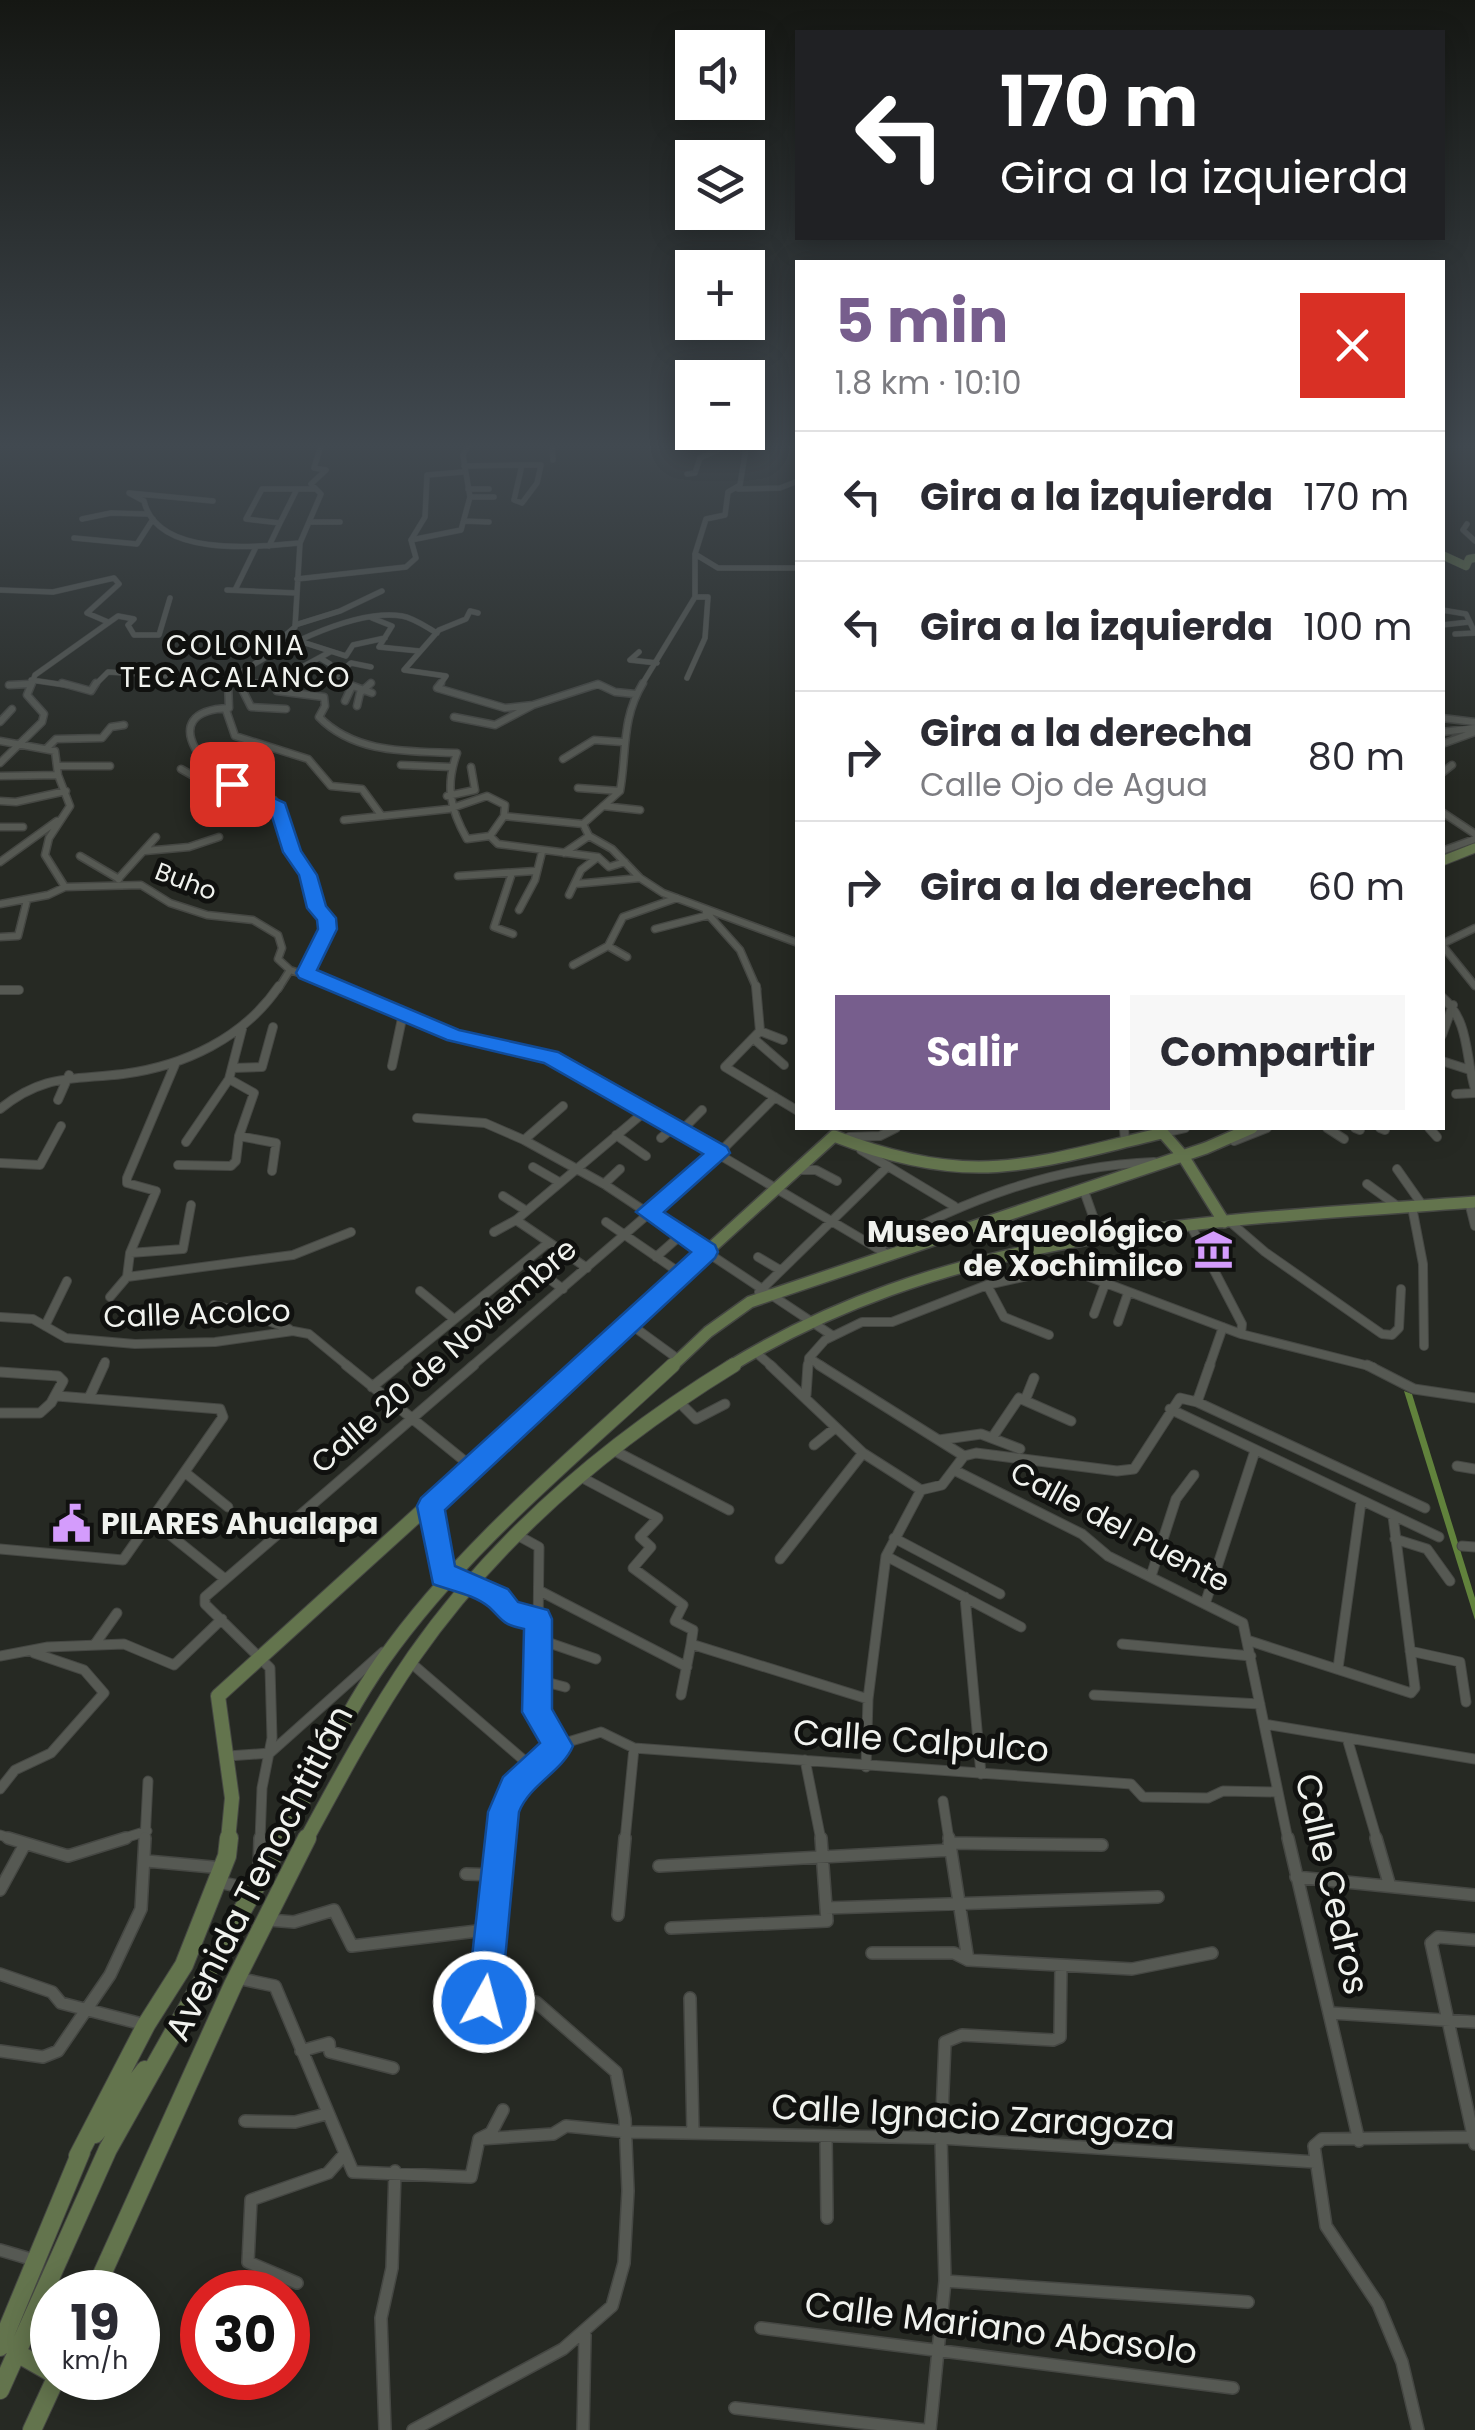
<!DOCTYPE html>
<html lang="es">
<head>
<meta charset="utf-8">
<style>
  :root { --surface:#fff; --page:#f7f7f7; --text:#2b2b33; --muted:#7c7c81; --line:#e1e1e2; --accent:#775e8d }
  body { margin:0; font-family:Poppins,sans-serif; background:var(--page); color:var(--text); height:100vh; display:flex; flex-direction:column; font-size:38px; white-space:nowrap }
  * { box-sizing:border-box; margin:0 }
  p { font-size:32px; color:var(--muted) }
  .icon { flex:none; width:55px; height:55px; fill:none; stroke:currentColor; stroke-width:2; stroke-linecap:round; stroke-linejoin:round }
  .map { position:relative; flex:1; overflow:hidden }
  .details { position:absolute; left:795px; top:260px; width:650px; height:870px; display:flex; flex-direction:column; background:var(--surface); border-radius:0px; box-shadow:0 5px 25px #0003 }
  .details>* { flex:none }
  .hud { position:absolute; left:795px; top:30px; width:650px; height:210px; border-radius:0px; box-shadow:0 5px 25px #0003; background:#202124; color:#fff; overflow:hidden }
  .tools { position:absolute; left:675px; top:30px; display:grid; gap:20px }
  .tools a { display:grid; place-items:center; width:90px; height:90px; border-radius:0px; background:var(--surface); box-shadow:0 5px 25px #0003; font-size:50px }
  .speed { position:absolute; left:30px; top:2270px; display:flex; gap:20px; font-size:50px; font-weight:700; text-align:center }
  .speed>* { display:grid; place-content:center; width:130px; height:130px; border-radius:50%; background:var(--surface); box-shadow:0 5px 25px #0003; line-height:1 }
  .speed small { font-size:25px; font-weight:400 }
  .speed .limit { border:15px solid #d22; background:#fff; color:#111 }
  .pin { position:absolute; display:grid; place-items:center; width:85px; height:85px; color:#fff; margin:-42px; border-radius:20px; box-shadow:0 5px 15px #0006 }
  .me { position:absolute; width:110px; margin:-55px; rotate:7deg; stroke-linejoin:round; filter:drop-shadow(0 0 8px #0008) }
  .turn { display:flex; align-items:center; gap:35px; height:210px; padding:0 40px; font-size:45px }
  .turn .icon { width:130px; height:130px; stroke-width:2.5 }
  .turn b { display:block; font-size:70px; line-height:85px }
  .round { display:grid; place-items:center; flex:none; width:105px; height:105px; border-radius:0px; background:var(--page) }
  .head { display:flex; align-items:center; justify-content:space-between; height:170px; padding:0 40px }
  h1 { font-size:60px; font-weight:700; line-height:75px; color:var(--accent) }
  .action { display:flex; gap:20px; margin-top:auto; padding:20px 40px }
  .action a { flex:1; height:115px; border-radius:0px; background:var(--accent); color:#fff; font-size:40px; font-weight:700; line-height:115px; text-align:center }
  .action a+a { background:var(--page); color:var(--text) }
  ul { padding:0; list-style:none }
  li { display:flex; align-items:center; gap:30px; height:130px; padding:0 40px; border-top:2px solid var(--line) }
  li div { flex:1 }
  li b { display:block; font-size:38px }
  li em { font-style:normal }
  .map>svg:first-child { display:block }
  .water { fill:#61823c }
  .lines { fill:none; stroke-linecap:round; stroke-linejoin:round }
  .street-far4-casing { stroke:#454743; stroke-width:6 }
  .street-far3-casing { stroke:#454743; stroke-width:9 }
  .street-far2-casing { stroke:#454743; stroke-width:10 }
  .street-far1-casing { stroke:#454743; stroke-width:11 }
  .street-casing { stroke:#454743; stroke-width:14 }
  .secondary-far4-casing { stroke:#454743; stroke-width:9 }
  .secondary-far3-casing { stroke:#454743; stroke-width:11 }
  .secondary-far2-casing { stroke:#454743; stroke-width:14 }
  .secondary-far1-casing { stroke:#454743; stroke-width:16 }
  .secondary-casing { stroke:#454743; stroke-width:20 }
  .street-far4 { stroke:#565953; stroke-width:5 }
  .street-far3 { stroke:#565953; stroke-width:6 }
  .street-far2 { stroke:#565953; stroke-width:8 }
  .street-far1 { stroke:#565953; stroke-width:9 }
  .street { stroke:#565953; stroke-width:11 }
  .secondary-far4 { stroke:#63744d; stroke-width:8 }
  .secondary-far3 { stroke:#63744d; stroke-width:9 }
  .secondary-far2 { stroke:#63744d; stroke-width:11 }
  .secondary-far1 { stroke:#63744d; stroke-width:14 }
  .secondary { stroke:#63744d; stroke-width:18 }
  .route { fill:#1a73e8; stroke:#114b97; stroke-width:2.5 }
  .labels { text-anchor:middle; stroke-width:10; stroke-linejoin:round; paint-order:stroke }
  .far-street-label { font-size:25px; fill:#f0f2ee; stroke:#10110f }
  .far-neighbourhood-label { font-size:28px; letter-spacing:2.5px; fill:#f0f2ee; stroke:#10110f }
  .poi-label { font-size:30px; font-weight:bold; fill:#f0f2ee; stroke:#10110f; text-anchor:end }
  .street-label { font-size:30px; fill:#f0f2ee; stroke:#10110f }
  .near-street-label { font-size:35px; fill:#f0f2ee; stroke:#10110f }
</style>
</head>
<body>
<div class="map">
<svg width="1475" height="2430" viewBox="0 0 1475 2430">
  <rect width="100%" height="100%" fill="#262923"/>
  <path class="water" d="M1404,1391L1412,1394L1475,1598V1620Z"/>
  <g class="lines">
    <defs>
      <path id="street-far4" d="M552,442L553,460
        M747,442L740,485L728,492L725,515L706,519L695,554L718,568H798
        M522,465H541L537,483L522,503L514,500Z
        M464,466L522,465
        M463,472L427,475L425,517L411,540L461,530L470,497L463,455L470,442
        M687,474L695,473L700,458L723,448H747
        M468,489H489
        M738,489L780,488L798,481
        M470,497H494
        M213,501L129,493L144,501C157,558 257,547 300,543
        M82,519L111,513L147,514
        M464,521L489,522
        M310,522H340
        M280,523L297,489
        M1467,524L1463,530L1475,541
        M74,538L137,544L153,519
        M269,546L280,523L246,519L262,489H315
        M695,554V597
        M297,579L406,567L416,558L411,540
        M0,590L53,592L114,578L119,584L87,613L108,622
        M227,590L297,593
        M235,590L256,547
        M1442,610L1466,614L1475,633
        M372,618L392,626L379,647L419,651
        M295,625L340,611L382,591
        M1442,625L1469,622
        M1455,634L1475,633
        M299,641L346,656L353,645L385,638
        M286,646L280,640L295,627L300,543L321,494L311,484L326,470L314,468L322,442
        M639,652L630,660L657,663
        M320,658L330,664L336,680L352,686
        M337,675L351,663L371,667
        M687,678L705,638L708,597H695
        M31,680L72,686
        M9,685L29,684
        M31,686L35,675L118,616L134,619L128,625L134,635H159L170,598
        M94,686L108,672L172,676
        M228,686V681C268,653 352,608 402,616C414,618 426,627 437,633
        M245,686L293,672L330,652
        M276,686L293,672
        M368,686L371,683
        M439,686L446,676L404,670L439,630L466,619L470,611L478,613
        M593,686H602
        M641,686L695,597"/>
      <path id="street-far3" d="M62,683L91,691L96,683
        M228,683L229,708C149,711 211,782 250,796C258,799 266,799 274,800L292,852L308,875L317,908L328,924L306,973
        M277,683V691L324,697L325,706L319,717C355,754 408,751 457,753C445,786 450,809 467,839L490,836L504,816
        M345,683L372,693
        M441,683L437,688L505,708L533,705
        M9,685L29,684
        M241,687L254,683
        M241,687L251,707L286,709
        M345,701L352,686
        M357,706L360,693L371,683
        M226,710L235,736L308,759L331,786L362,789L381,815
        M454,717L495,725L533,705L598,684L615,692L635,694
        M1442,718L1475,722
        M0,722L12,709
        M1442,732L1475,728
        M0,741L55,751L58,775L70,806L49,838L45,855L65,887L141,885L170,903L207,915L253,920L278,935L282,948L278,959L290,970L347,989
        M1442,744L1475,732
        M48,747L56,739L102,738L111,727L124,725
        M563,759L594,740L622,742
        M0,763L42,722L44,714L27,695L32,683
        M401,765L451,767
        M59,766H110
        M181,769L204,782L210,767
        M1442,773L1452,765
        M0,776L58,775
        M578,788L620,791
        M620,791L583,824L589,836L612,849L640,878L663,893L798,943
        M620,791C627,752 621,719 643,683
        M447,796L475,790L471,767
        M0,801L16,802L66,791
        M603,806L640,810
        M1442,812L1475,834
        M504,816L583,824
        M344,820L449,809L487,796L505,805L504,816
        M0,827H23
        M490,836L498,844L598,857L609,867L625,862
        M145,851L189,847L219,837
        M1442,851L1475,839
        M564,853L589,836
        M80,856L119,879
        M0,862L57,821
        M512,873L494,927L513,934
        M458,876L535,871
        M118,879L156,837
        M575,884L640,878
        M569,895L581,870L598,857
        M0,904L48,895L65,887
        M519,910L535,880L542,852
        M706,912L740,950L757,989
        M655,929L709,915
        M0,937L18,936L27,900
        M1442,944L1475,928
        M1442,945L1475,986
        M608,946L623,917L677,898
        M573,965L608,946L627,957
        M278,989L290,970"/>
      <path id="street-far2" d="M342,986L454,1036L538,1052L564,1063L887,1254
        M756,986L760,1031L725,1067L798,1111
        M0,990H19
        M1442,997C1470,1021 1465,1057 1475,1089
        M760,1031L783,1040
        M1442,1035L1453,1005
        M754,1039L784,1065
        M1442,1061L1470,1070
        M392,1066L403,1014
        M233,1068L262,1067L273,1027
        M229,1079L254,1093L239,1136L276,1143L272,1171
        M1456,1094L1475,1093
        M58,1100L69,1075
        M0,1109C43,1074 71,1080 123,1074C184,1066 244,1038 279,986
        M417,1118L485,1123L524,1140L604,1184L833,1336
        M1124,1128L1125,1141
        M1327,1128L1344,1139
        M1355,1128L1360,1130
        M1380,1128L1385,1130
        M1429,1128L1437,1137
        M682,1130L702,1110
        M1163,1133L1185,1128
        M616,1135L646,1156
        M849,1137L880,1136L896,1128
        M661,1138L675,1126
        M524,1140L563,1106
        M1234,1141L1267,1128
        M186,1142L229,1079L242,1029
        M861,1150L954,1206
        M0,1163L40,1165L61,1126
        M178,1165L231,1166L236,1161L239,1136
        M533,1167L559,1182
        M1397,1169L1423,1206
        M800,1170H816L837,1181
        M604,1184L620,1169
        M1367,1184L1400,1208
        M1083,1188L1100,1236
        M503,1196L525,1210
        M1469,1202L1475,1226
        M1412,1207L1423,1264L1424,1346
        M516,1220L587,1268
        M1229,1221L1265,1252L1382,1334L1392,1335L1399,1328L1401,1289
        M606,1222L683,1275
        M1191,1226L1242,1324L1241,1334
        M494,1232L516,1220L648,1109
        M877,1248C965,1200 1053,1166 1154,1162
        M130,1253L183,1249L191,1205
        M656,1257L681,1235
        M758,1257L780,1270
        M127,1277L130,1253L156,1191L127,1183V1178L176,1062
        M127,1277L293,1255L351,1232
        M548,1278L563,1289
        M987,1285L1004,1317L1049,1335
        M420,1291L454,1319
        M759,1292L888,1166
        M110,1297L127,1277
        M214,1305L249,1313L289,1329
        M1094,1314L1105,1284
        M0,1317L33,1319L66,1338L135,1344L215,1342L293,1331L309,1334L349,1367
        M1118,1322L1128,1293
        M630,1324L678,1359
        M45,1326L67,1281
        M754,1351L773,1367
        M809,1358L823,1367
        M103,1367L105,1362
        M396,1367L548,1243
        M471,1367L719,1153L775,1097
        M808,1367L809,1358L825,1340L862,1322H892L987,1285L1059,1269L1071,1270L1241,1334L1373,1367
        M1209,1367L1223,1327"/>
      <path id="street-far1" d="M346,1365L472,1467
        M770,1365L863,1453L921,1490
        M819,1365L964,1456L976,1453L1117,1471L1134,1469L1180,1398L1197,1402L1425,1508
        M1367,1365L1414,1389L1475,1398
        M0,1372L58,1376L63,1381L51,1403L40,1413H0
        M372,1387L399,1365
        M806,1395L808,1365
        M89,1398L104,1365
        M1026,1398L1034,1378
        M677,1400L696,1419L725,1404
        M1197,1402L1210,1365
        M1170,1409L1439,1537
        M994,1435L1019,1398L1071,1421
        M939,1440L981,1434L1020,1449
        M814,1445L835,1428
        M613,1450L729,1510
        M1457,1466L1475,1469
        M954,1470L1082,1534L1108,1556L1243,1623L1288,1840
        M187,1474L228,1507
        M579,1476L658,1518L640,1537L651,1547L633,1568L683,1605L675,1621L693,1630L691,1644L868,1699
        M431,1506L443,1575C481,1586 502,1611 538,1619
        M154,1522L225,1579
        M894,1538L1000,1594
        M1395,1539L1427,1549L1450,1581
        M1462,1546L1475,1547
        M0,1549L123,1560L223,1417L220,1409L57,1396
        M886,1556L1021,1627
        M780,1559L863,1453
        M1151,1576L1176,1499L1194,1475
        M540,1591L687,1667
        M965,1597L981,1774
        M1206,1601L1255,1451
        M538,1639L596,1659
        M1250,1641L1411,1693L1415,1688L1393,1516
        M95,1644L117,1613
        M1122,1644L1251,1656
        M1410,1651L1460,1662L1466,1702
        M0,1656L48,1647L124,1644L174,1665L222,1619
        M410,1662L534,1769
        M1338,1668L1361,1502
        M538,1680L565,1687
        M681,1695L691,1644
        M1094,1695L1260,1704
        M1264,1724L1475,1759
        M1347,1738L1377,1840
        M558,1745L601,1732L634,1748L1131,1784L1143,1797L1208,1798L1223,1791L1278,1792
        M228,1756L270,1753L383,1652
        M805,1760L821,1840
        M866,1767L868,1699L886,1556L921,1490L942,1485L964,1456
        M0,1789L15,1770L51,1753L104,1693L84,1670L34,1653
        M943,1801L949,1840
        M0,1835L16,1840
        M118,1840L147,1831
        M145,1840L148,1781
        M260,1840L262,1788L272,1738L270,1668L205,1604V1597L474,1365
        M500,1840C505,1790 523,1778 558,1745L537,1712L539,1547L517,1535
        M625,1840L634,1748"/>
      <path id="street" d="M8,1838L68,1856L126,1838
        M949,1838L968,1960
        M1288,1838L1359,2141
        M1376,1838L1389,1883
        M949,1843L1102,1845
        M147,1861L223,1868
        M659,1866L951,1850
        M259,1870L260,1838
        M466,1874L498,1875
        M1296,1877L1475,1895
        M218,1882L252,1889
        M0,1890L25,1844
        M826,1908L1158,1897
        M618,1915L625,1838
        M269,1920L294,1922L334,1910L352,1946L494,1929
        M671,1928L827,1921L821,1838
        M1475,1940L1438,1937L1431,1943L1475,2144
        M872,1953H954L968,1960L1132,1969L1212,1953
        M0,1974L52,1992L61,2003L146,2025
        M237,1978L275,1986L353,2172L471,2177L479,2139L491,2133L503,2110
        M690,1998L693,2133
        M1331,2013L1475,2022
        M0,2051L43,2057L58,2051L110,1975L141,1909L145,1838
        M301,2051L329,2043L330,2052L393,2068
        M245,2121L295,2122L326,2114
        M826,2136L827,2218
        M479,2139L553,2134L566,2126L628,2132L941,2138L1315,2162
        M0,2250L34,2260
        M945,2281L1248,2302
        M297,2283L248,2262L251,2200L328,2173L343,2156
        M761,2328L1233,2388
        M735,2408L925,2430
        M385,2430L381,2318L392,2268L395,2171
        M413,2430L563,2349L612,2306L624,2263L628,2191L625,2119L616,2072L536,2002L484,2003L500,1838
        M583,2430L585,2335
        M930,2430L945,2281L941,2138L945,2042L962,2035L1053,2040L1060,2037L1061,1966
        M1418,2430L1402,2362L1378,2304L1326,2226L1314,2146L1322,2139L1473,2137"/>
      <path id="secondary-far4" d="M1442,555L1466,566L1469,559L1475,558"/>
      <path id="secondary-far3" d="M1442,861L1475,848"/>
      <path id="secondary-far2" d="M580,1367L834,1136C878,1153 931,1167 979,1167C1039,1167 1104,1146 1163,1133L1183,1156L1224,1222
        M671,1367L708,1332L750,1302L1206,1148L1252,1128
        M729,1367C959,1226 1215,1221 1475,1202"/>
      <path id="secondary-far1" d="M228,1840L232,1798L218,1696L583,1365
        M282,1840C315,1781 344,1715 383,1660C462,1548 574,1457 673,1365
        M306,1840C340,1777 374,1714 414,1656C498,1536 610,1441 734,1365"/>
      <path id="secondary" d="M95,2134L145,2070
        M78,2156L146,2025L184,1965L227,1856L229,1838
        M94,2292L233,1985L307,1838
        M0,2347L81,2152
        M17,2353L52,2373
        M0,2390L108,2149L283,1838
        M32,2430L56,2378"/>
    </defs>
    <use href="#street-far4" class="street-far4-casing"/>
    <use href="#street-far3" class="street-far3-casing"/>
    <use href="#street-far2" class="street-far2-casing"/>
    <use href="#street-far1" class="street-far1-casing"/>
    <use href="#street" class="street-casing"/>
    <use href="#secondary-far4" class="secondary-far4-casing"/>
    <use href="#secondary-far3" class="secondary-far3-casing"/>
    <use href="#secondary-far2" class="secondary-far2-casing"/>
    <use href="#secondary-far1" class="secondary-far1-casing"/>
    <use href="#secondary" class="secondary-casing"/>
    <use href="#street-far4" class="street-far4"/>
    <use href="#street-far3" class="street-far3"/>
    <use href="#street-far2" class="street-far2"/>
    <use href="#street-far1" class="street-far1"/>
    <use href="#street" class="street"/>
    <use href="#secondary-far4" class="secondary-far4"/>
    <use href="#secondary-far3" class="secondary-far3"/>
    <use href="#secondary-far2" class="secondary-far2"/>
    <use href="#secondary-far1" class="secondary-far1"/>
    <use href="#secondary" class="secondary"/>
  </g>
  <linearGradient id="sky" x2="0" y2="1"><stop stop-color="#151713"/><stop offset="0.57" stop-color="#414950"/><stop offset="1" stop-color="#414950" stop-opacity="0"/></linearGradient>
  <rect width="1475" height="782" fill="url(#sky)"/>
  <path class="route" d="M232,779L285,803L301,851L317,875L326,906L336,918L337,929L317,970L459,1030L558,1052L727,1147L730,1153L664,1212L715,1245L718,1252L715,1258L445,1510L455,1566L508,1589L518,1602L548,1610L552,1619V1709L573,1746C562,1772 530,1784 519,1812L501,2002L496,2014L484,2019L472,2014L467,2002L488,1812L503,1777L540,1743L522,1712L524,1629C501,1624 504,1621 489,1607C473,1594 451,1591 433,1584L417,1506L421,1498L691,1252L636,1212L703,1154L544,1063L447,1040L299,978L296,973L318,929L317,920L307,908L299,875L283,852L269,807L242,799L226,788V781Z"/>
  <defs>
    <symbol id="museum-bare" viewBox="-9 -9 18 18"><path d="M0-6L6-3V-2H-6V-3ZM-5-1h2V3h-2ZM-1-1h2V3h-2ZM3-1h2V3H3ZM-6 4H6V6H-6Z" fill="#d49cfc" stroke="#10110f" stroke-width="2.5" paint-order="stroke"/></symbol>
    <symbol id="civic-bare" viewBox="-9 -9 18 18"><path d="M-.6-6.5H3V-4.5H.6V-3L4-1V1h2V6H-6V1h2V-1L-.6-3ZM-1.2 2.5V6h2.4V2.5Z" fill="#d49cfc" stroke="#10110f" stroke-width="2.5" paint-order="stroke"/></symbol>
  </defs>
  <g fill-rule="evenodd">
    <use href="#museum-bare" x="1186" y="1222" width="55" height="55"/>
    <use href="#civic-bare" x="44" y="1496" width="55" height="55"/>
  </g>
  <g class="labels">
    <g class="far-street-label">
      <text transform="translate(186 881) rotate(21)" y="9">Buho</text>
    </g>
    <g class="far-neighbourhood-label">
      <text x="236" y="655">COLONIA<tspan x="236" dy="32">TECACALANCO</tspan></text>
    </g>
    <g class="poi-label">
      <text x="1183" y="1242">Museo Arqueológico<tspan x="1183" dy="34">de Xochimilco</tspan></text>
      <text x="101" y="1534" text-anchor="start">PILARES Ahualapa</text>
    </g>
    <g class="street-label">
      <text transform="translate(197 1314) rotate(-2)" y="10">Calle Acolco</text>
      <text transform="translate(444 1356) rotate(-41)" y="10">Calle 20 de Noviembre</text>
      <text transform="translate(1120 1527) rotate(28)" y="10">Calle del Puente</text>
    </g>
    <g class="near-street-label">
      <text transform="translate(921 1741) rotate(4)" y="12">Calle Calpulco</text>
      <text transform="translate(259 1873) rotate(-63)" y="12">Avenida Tenochtitlán</text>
      <text transform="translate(1332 1884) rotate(77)" y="12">Calle Cedros</text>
      <text transform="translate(973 2117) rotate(3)" y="12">Calle Ignacio Zaragoza</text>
      <text transform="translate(1001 2328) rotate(7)" y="12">Calle Mariano Abasolo</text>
    </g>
  </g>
</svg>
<div class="tools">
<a><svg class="icon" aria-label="sound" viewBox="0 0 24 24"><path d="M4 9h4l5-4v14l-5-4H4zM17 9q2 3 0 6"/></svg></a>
<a><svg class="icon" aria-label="layers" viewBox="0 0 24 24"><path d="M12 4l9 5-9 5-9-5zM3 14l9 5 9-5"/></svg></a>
<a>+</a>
<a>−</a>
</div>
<div class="speed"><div>19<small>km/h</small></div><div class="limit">30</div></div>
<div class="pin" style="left:232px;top:784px;background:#d93025"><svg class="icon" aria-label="arrive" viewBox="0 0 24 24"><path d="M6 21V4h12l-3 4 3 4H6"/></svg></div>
<svg class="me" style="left:484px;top:2002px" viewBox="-20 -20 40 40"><circle r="17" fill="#1a73e8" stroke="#fff" stroke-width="3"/><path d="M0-11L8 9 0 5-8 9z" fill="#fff"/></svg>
<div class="hud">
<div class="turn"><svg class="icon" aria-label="left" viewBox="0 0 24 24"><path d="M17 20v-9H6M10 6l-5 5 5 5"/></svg><div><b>170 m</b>Gira a la izquierda</div></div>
</div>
<section class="details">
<div class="head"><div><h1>5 min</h1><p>1.8 km · 10:10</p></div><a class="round" style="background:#d93025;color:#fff"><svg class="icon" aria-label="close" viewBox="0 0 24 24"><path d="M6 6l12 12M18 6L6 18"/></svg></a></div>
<ul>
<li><svg class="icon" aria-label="left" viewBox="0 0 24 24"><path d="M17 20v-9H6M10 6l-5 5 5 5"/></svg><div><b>Gira a la izquierda</b></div><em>170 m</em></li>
<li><svg class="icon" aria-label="left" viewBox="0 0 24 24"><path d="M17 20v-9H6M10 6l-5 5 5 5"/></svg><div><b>Gira a la izquierda</b></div><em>100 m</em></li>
<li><svg class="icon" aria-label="right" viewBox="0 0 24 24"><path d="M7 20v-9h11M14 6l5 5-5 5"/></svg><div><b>Gira a la derecha</b><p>Calle Ojo de Agua</p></div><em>80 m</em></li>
<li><svg class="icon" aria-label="right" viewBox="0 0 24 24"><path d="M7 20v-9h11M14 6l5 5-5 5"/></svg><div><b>Gira a la derecha</b></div><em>60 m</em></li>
</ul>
<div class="action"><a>Salir</a><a>Compartir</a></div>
</section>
</div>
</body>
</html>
